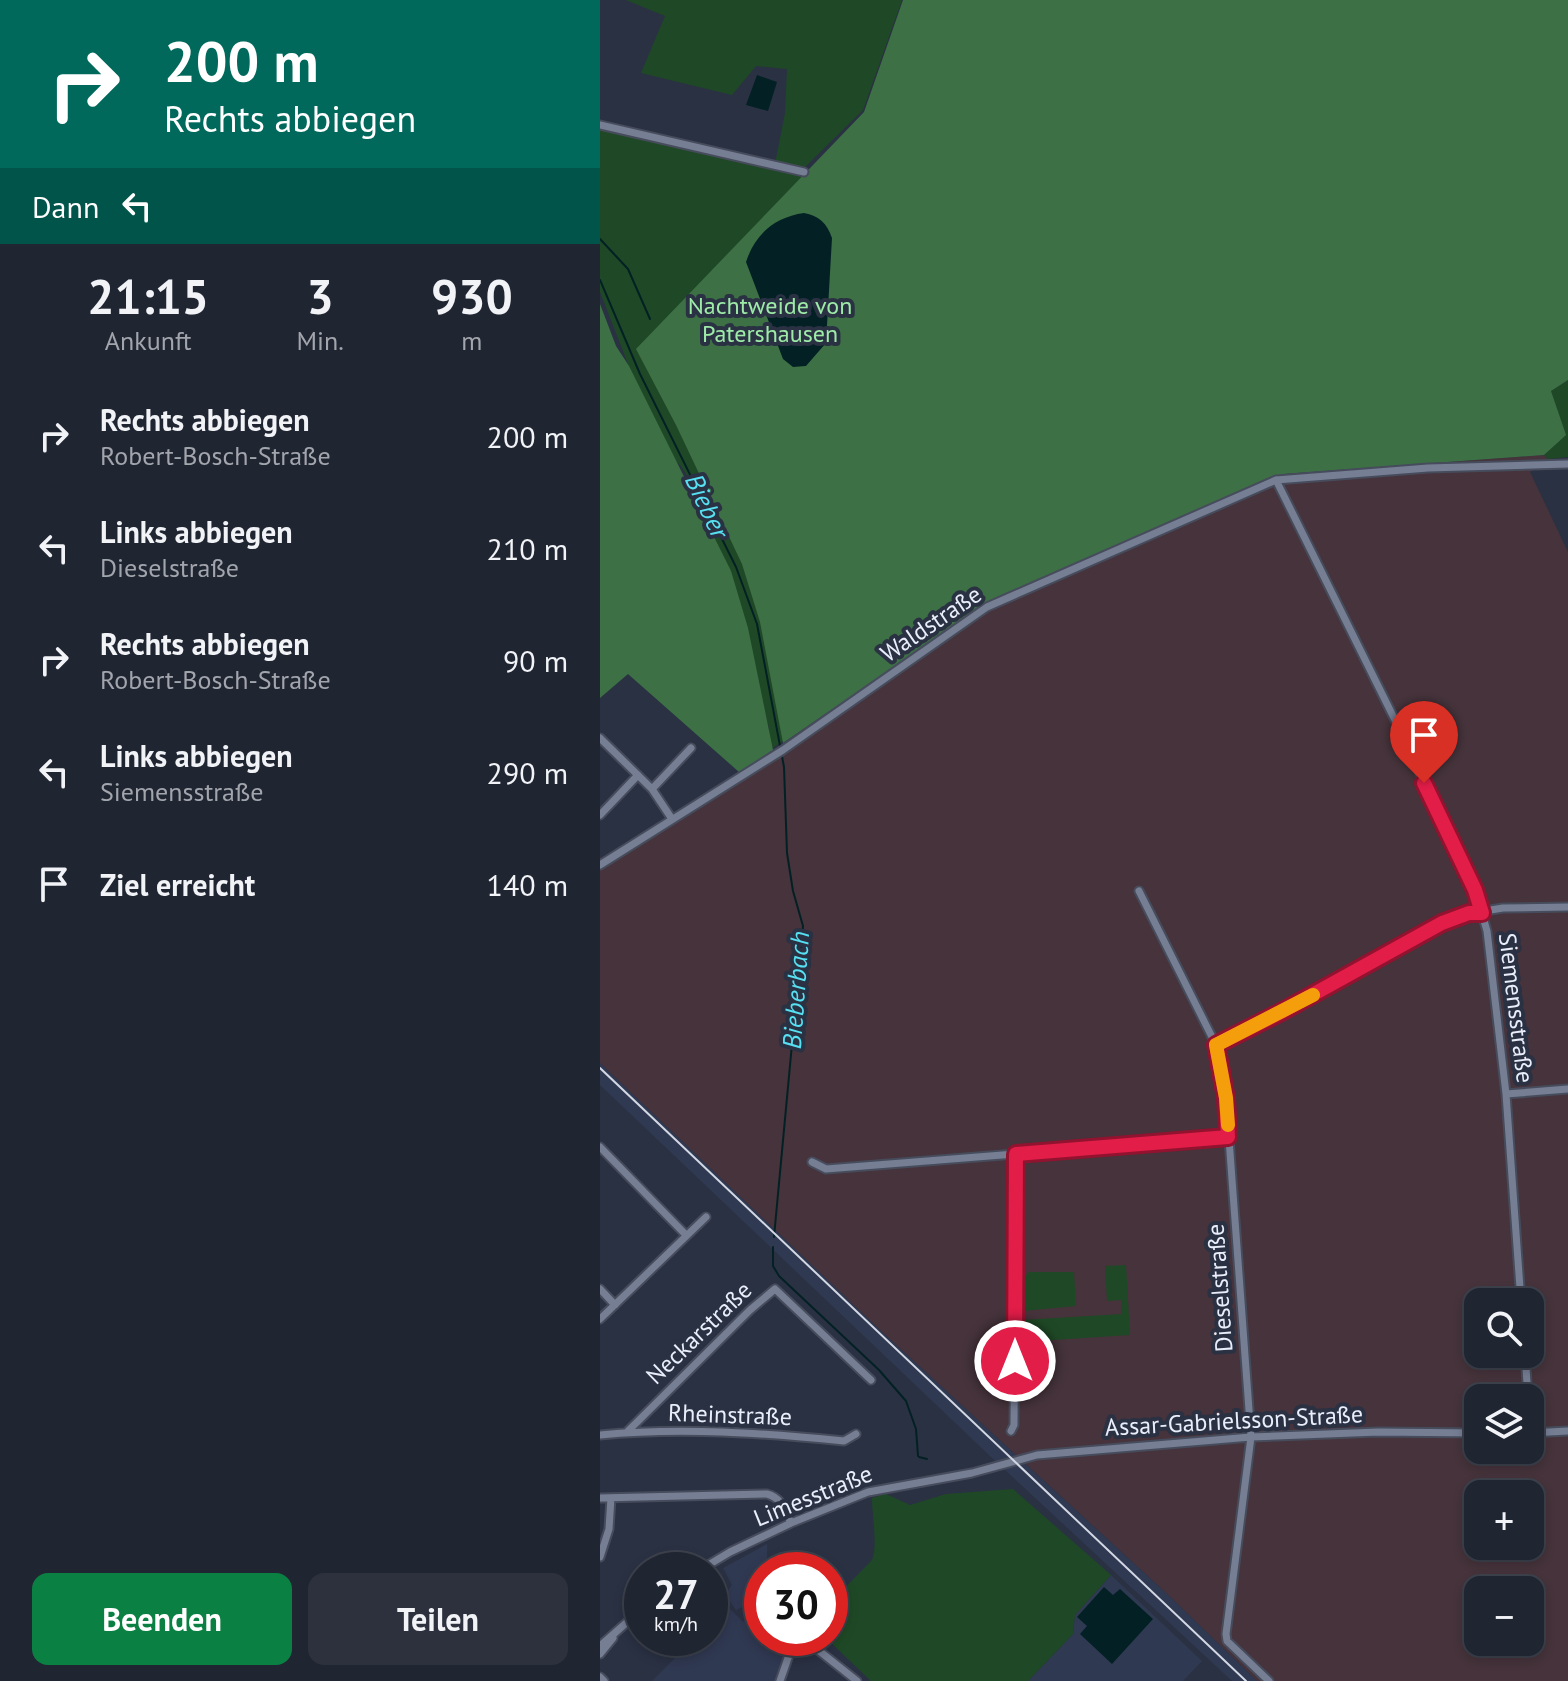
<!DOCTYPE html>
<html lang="de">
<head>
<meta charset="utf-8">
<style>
  :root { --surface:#202532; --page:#2d313e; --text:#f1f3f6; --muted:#a2a5ac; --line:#3d424d; --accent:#0b8043 }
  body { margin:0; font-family:"PT Sans",sans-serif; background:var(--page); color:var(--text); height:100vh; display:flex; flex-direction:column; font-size:30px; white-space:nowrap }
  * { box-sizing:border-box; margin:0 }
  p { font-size:26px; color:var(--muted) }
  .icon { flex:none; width:44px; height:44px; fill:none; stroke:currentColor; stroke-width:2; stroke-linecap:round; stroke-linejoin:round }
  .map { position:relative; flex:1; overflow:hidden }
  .side { display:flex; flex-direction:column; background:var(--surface); width:600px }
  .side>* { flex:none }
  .hud { background:#00695c; color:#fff; overflow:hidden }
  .tools { position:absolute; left:864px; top:1288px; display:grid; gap:16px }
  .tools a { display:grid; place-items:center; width:80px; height:80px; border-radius:16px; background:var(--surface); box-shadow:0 4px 12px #0003,0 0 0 2px var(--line); font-size:40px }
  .speed { position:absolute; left:24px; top:1552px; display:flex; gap:16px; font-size:40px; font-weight:700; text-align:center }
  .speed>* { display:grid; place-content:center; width:104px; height:104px; border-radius:50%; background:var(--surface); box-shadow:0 4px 12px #0003,0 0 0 2px var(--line); line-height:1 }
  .speed small { font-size:20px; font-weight:400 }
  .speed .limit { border:12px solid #d22; background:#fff; color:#111 }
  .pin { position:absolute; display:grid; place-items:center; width:68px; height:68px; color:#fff; margin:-82px -34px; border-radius:50% 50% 50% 0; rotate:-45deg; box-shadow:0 0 8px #0007 }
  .pin .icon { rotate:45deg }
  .me { position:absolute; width:88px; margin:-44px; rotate:0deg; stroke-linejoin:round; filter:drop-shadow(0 0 6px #0008) }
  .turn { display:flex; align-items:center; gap:28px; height:168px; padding:0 32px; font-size:36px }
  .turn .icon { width:104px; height:104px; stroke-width:2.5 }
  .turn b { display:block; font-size:56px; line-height:68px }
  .then { display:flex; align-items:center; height:76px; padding:0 32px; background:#0003; gap:16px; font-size:30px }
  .eta { display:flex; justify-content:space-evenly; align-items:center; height:136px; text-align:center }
  .eta b { font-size:48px; font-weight:700; line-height:56px }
  .button { display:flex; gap:16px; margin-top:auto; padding:16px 32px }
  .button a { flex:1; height:92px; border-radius:16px; background:var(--accent); color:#fff; font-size:32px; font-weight:700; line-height:92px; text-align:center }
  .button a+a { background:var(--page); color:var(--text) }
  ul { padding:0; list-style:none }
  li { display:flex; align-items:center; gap:24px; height:112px; padding:0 32px }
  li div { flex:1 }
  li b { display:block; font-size:30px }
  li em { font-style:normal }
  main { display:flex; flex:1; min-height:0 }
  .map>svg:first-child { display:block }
  .commercial { fill:#46333b; fill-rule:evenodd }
  .built { fill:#303952 }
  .green { fill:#1f4926 }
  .forest { fill:#3d7145 }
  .water { fill:#032124 }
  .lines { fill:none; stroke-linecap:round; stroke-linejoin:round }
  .stream { stroke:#032124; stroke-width:2 }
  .minor-casing { stroke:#464c5c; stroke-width:11 }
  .minor { stroke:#767e94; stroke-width:7 }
  .rail { stroke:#d2d7e4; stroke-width:2 }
  .route-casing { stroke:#92132f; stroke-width:20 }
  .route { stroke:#e11d48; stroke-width:14 }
  .slow { stroke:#f59e0b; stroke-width:14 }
  .labels { text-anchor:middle; stroke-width:8; stroke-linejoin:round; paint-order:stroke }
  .park-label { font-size:24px; fill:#9eeba8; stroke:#2a3143 }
  .street-label { font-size:24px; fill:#e9eefa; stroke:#2a3143 }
  .water-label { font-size:26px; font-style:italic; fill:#57e0f1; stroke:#2a3143 }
</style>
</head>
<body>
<main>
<section class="side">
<div class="hud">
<div class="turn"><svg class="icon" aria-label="right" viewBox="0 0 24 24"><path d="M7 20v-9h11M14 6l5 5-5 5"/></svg><div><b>200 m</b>Rechts abbiegen</div></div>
<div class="then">Dann<svg class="icon" aria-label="left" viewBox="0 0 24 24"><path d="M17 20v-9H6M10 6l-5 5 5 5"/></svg></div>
</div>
<div class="eta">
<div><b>21:15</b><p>Ankunft</p></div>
<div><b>3</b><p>Min.</p></div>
<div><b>930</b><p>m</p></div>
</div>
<ul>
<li><svg class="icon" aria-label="right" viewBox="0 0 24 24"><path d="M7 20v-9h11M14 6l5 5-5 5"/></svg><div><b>Rechts abbiegen</b><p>Robert-Bosch-Straße</p></div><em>200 m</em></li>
<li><svg class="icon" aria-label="left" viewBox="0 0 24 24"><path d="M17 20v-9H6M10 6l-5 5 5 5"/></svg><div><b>Links abbiegen</b><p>Dieselstraße</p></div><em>210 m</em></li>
<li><svg class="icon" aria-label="right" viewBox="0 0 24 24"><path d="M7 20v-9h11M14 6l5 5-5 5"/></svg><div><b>Rechts abbiegen</b><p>Robert-Bosch-Straße</p></div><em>90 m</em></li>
<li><svg class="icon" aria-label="left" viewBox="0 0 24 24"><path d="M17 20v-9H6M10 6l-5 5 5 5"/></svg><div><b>Links abbiegen</b><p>Siemensstraße</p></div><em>290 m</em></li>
<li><svg class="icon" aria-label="arrive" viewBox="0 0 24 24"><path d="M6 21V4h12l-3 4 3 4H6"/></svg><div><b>Ziel erreicht</b></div><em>140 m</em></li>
</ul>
<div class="button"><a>Beenden</a><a>Teilen</a></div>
</section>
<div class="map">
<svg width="968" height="1681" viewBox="0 0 968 1681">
  <rect width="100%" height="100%" fill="#2a3143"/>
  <path class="commercial" d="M944,455L948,459L930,472L968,552V1681H657L567,1594L281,1331L0,1063V857L3,860L173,751L391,600L684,474ZM878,1302H930V1354H878ZM878,1398H930V1450H878ZM878,1494H930V1546H878ZM878,1590H930V1642H878Z"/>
  <path class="built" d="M0,1063L281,1331L567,1594L657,1681H632L390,1456L0,1085Z
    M167,1544V1570H162V1598L136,1610L125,1594L132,1585L123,1568Z
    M511,1575L602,1661L583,1681H428L473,1634L475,1615Z
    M161,1605L162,1638H192L177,1681H52L95,1638H110V1623L127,1606L143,1622Z"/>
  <path class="green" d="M26,0H302L263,110L202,170L175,164L185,113L187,69L156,66L132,95L41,73L65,16Z
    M0,130L60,141L284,195L242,701L171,749L167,739L169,728L130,583L95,499L89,478L80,465L60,446L0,292Z
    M968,380V457L948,459L944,455L965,435L951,391Z
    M526,1265L530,1335L422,1342L421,1320L522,1314L521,1300L507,1301L505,1266Z
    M429,1272H474L476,1306L423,1311L424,1278Z
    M413,1489L511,1575L475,1615L473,1634L428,1681H271L226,1638H230V1603L272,1560C278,1546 272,1516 272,1498L286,1494L310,1505L346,1494Z"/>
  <path class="forest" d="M303,0H968V380L951,391L966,435L944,455L684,474L391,600L183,743L160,622L142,564L76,425L36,349L264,112Z
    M0,304L16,346L29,366L131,571L148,628L173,750L139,772L28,674L0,698Z"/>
  <path class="water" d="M157,75L177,82L168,111L146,105Z
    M204,213C219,216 227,223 232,238L226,343L206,366L193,367L183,359L146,262C155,234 175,217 204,213Z
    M504,1587L513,1595L520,1589L553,1619L512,1664L480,1634L487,1626L477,1617Z"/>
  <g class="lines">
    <path class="stream" d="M0,239L28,269L50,319
      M0,280L40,374L136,567L157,624L184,767L187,853L193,891L203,926L174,1237
      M173,1247V1266L179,1276L279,1370L306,1401L316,1429L318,1456
      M319,1457L327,1459"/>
    <defs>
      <path id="minor" d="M0,125L204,172
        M676,480L795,720
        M803,737L875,890L887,931L906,1094L921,1302
        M0,738L52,789L72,819
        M52,789L91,748
        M0,815L38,775
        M0,865L183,750L387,607L676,480L828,468L968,464
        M539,891L616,1045L626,1098L651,1437L626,1634L627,1641L669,1681
        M616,1045L860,915L903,908L968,907
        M906,1094L968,1089
        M0,1147L86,1235
        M212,1162L226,1169L628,1137
        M0,1289L15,1305
        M0,1319L106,1217
        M925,1354L928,1398
        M411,1431L414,1425L416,1154
        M27,1432L150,1310L175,1289L271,1380
        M930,1433L968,1431
        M0,1435C81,1427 163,1433 244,1441L256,1434
        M0,1498L167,1494C182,1498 185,1510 191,1523
        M0,1557L9,1529L11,1498
        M100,1570L130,1552L191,1523L268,1492L372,1473L437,1455L651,1437L778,1432L878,1433
        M203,1638L257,1681
        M0,1646L42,1609
        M0,1654L13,1638
        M0,1677L4,1681
        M180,1681L195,1638"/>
    </defs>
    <use href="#minor" class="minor-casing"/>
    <use href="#minor" class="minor"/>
    <path class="rail" d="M0,1068L646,1681"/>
  </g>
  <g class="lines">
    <defs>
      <path id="route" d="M415,1361L416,1154L628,1137L626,1098L616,1045L683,1011L842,923L869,913H882L875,890L824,783"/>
    </defs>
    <use href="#route" class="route-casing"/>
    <use href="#route" class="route"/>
    <path class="slow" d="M628,1125L626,1098L616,1045L713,995"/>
  </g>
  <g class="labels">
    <g class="park-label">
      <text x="170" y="314">Nachtweide von<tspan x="170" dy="28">Patershausen</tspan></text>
    </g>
    <g class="street-label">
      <text transform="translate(331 624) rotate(-34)" y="8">Waldstraße</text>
      <text transform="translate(916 1008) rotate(83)" y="8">Siemensstraße</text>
      <text transform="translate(620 1288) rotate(-94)" y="8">Dieselstraße</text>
      <text transform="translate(99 1333) rotate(-44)" y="8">Neckarstraße</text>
      <text transform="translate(130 1415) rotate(2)" y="8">Rheinstraße</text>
      <text transform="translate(634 1421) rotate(-3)" y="8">Assar-Gabrielsson-Straße</text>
      <text transform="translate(213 1496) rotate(-22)" y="8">Limesstraße</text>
    </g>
    <g class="water-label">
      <text transform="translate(107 506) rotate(65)" y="9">Bieber</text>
      <text transform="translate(196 990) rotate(-86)" y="9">Bieberbach</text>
    </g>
  </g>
</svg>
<div class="tools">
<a><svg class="icon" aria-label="search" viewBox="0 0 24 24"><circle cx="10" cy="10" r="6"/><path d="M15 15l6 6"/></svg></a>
<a><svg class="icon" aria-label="layers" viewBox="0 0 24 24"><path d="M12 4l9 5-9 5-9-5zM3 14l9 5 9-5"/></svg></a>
<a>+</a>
<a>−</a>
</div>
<div class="speed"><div>27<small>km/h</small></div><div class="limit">30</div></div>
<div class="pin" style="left:824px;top:783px;background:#d93025"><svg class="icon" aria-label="arrive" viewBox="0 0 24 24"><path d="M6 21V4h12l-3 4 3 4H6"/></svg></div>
<svg class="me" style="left:415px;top:1361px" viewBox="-20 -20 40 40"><circle r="17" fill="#e11d48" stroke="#fff" stroke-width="3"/><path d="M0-11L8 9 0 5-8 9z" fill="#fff"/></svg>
</div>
</main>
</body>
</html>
